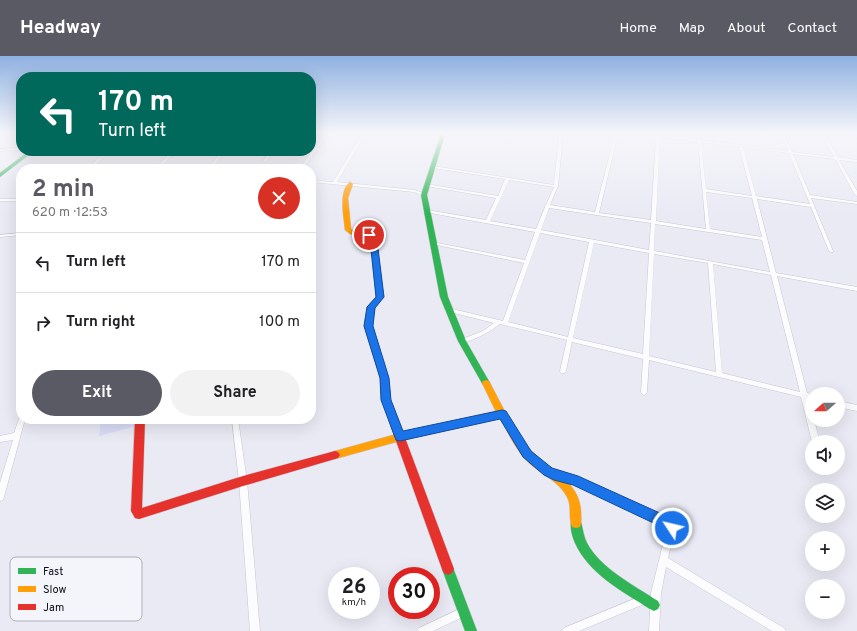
<!DOCTYPE html>
<html lang="en">
<head>
<meta charset="utf-8">
<style>
  :root { --surface:#fff; --page:#f2f2f2; --text:#202124; --muted:#757577; --line:#e0e0e0; --accent:#5a5a64 }
  body { margin:0; font-family:Overpass,sans-serif; background:var(--page); color:var(--text); height:100vh; display:flex; flex-direction:column; font-size:15px; white-space:nowrap }
  * { box-sizing:border-box; margin:0 }
  p { font-size:13px; color:var(--muted) }
  .icon { flex:none; width:22px; height:22px; fill:none; stroke:currentColor; stroke-width:2; stroke-linecap:round; stroke-linejoin:round }
  .map { position:relative; flex:1; overflow:hidden }
  .side { position:absolute; left:16px; top:108px; width:300px; height:260px; display:flex; flex-direction:column; background:var(--surface); border-radius:16px; box-shadow:0 4px 16px #0002 }
  .side>* { flex:none }
  .top-card { position:absolute; left:16px; top:16px; width:300px; height:84px; border-radius:16px; box-shadow:0 4px 16px #0002; background:#00695c; color:#fff; overflow:hidden }
  .needle { width:26px; rotate:249deg }
  .fabs { position:absolute; left:805px; top:331px; display:grid; gap:8px }
  .fabs a { display:grid; place-items:center; width:40px; height:40px; border-radius:50%; background:var(--surface); box-shadow:0 4px 16px #0002; font-size:20px }
  .speed { position:absolute; left:328px; top:511px; display:flex; gap:8px; font-size:20px; font-weight:700; text-align:center }
  .speed>* { display:grid; place-content:center; width:52px; height:52px; border-radius:50%; background:var(--surface); box-shadow:0 4px 16px #0002; line-height:1 }
  .speed small { font-size:10px; font-weight:400 }
  .speed .limit { border:6px solid #d22; background:#fff; color:#111 }
  .pin { position:absolute; display:grid; place-items:center; width:34px; height:34px; color:#fff; margin:-17px; border:2px solid #fff; border-radius:50%; box-shadow:0 1px 4px #0007 }
  .me { position:absolute; width:44px; margin:-22px; rotate:305deg; stroke-linejoin:round; filter:drop-shadow(0 0 3px #0008) }
  .turn { display:flex; align-items:center; gap:14px; height:84px; padding:0 16px; font-size:18px }
  .turn .icon { width:52px; height:52px; stroke-width:2.5 }
  .turn b { display:block; font-size:28px; line-height:34px }
  .round { display:grid; place-items:center; flex:none; width:42px; height:42px; border-radius:21px; background:var(--page) }
  .overview { display:flex; align-items:center; justify-content:space-between; height:68px; padding:0 16px }
  h1 { font-size:24px; font-weight:700; line-height:30px; color:var(--accent) }
  .button { display:flex; gap:8px; margin-top:auto; padding:8px 16px }
  .button a { flex:1; height:46px; border-radius:24px; background:var(--accent); color:#fff; font-size:16px; font-weight:700; line-height:46px; text-align:center }
  .button a+a { background:var(--page); color:var(--text) }
  ul { padding:0; list-style:none }
  li { display:flex; align-items:center; gap:12px; height:60px; padding:0 16px; border-top:1px solid var(--line) }
  li div { flex:1 }
  li b { display:block; font-size:15px }
  li em { font-style:normal }
  header { display:flex; align-items:center; gap:24px; box-sizing:border-box; height:56px; padding:0 20px; background:var(--accent); color:#fff }
  header strong { font-size:19px }
  nav { display:flex; gap:22px; margin-inline-start:auto; font-size:14px }
  .map>svg:first-child { display:block }
  .green { fill:#dadbf7 }
  .lines { fill:none; stroke-linecap:round; stroke-linejoin:round }
  .street-casing { stroke:#c6c6d1; stroke-width:1 }
  .fast-casing { stroke:#c6c6d1; stroke-width:1 }
  .slow-casing { stroke:#c6c6d1; stroke-width:1 }
  .jam-casing { stroke:#c6c6d1; stroke-width:1 }
  .street { fill:#fcfcfe; fill-rule:evenodd }
  .fast { fill:#30b455; fill-rule:evenodd }
  .slow { fill:#ff9f0a; fill-rule:evenodd }
  .jam { fill:#e5322d; fill-rule:evenodd }
  .route { fill:#1a73e8; stroke:#114b97 }
  .key { fill:#f4f5fb; stroke:#aeafb6; stroke-width:1 }
  .key-label { font-size:11px; fill:#0c0c16 }
</style>
</head>
<body>
<header>
<strong>Headway</strong>
<nav><a>Home</a><a>Map</a><a>About</a><a>Contact</a></nav>
</header>
<div class="map">
<svg width="857" height="575" viewBox="0 0 857 575">
  <rect width="100%" height="100%" fill="#eaeaf5"/>
  <path class="green" d="M101,363H137L136,370L99,380Z"/>
  <g class="lines">
    <defs>
      <path id="street" d="M325,78H328L303,113H299Z
        M362,78H366L337,126L415,134L425,138V140H423L414,136L311,126V124L333,126Z
        M559,78H563L558,130L550,149L595,156L615,78H618L599,157L651,164L656,80L647,79L646,78H658L698,83L697,78H700L701,84L788,95L782,81L761,79L759,78L782,79V78H784L792,96L834,101L821,78H824L838,101L857,104V106L839,104L857,135V140L855,139L835,103L793,98L810,139L857,146V148L811,142L833,195V196H831L829,195L811,151L757,143L776,217L857,231V235L777,220L807,337L812,338V344L808,343L812,357V364H814L820,386H812L801,341L649,304L647,336L646,338L644,339L642,338L641,336L643,303L572,286L566,315L565,317H561L560,315L567,284L500,268C491,275 471,287 460,286L459,285L460,284L483,275L494,267L446,255L445,254L446,253L448,252L503,265L524,207L432,188L430,187L432,186L525,204L535,176L425,156V155L427,154L486,164L496,142L426,130L424,129L426,128L498,140L505,123L433,112L431,111L433,110L554,129ZM660,81L698,86L706,173L656,165ZM701,86L739,91L752,140L706,133ZM743,91L789,97L810,148L756,140ZM509,124L554,131L546,149L545,150V151L536,173L490,165ZM706,136L752,142L762,181L710,173ZM549,152L651,167L649,194L541,174ZM655,168L762,184L770,216L654,195ZM540,177L589,186L568,281L508,266ZM594,187L649,197L643,298L573,282ZM654,198L708,207L716,316L649,300ZM713,208L771,219L800,336L722,317Z
        M21,92V94L0,95V93Z
        M106,95H110L91,113H87Z
        M172,95H176L159,113H155Z
        M222,95H226L211,113H207Z
        M271,95H275L266,106H264L263,105Z
        M0,143H21V145H0Z
        M21,177V179L0,181V179Z
        M838,345L857,349V355L838,351Z
        M21,360V363H25L4,441L3,444L0,445V427L13,384L0,386V380L14,377L19,363Z
        M232,363H238L247,425L260,575H250L239,425Z
        M557,417L577,422L673,466L675,472L668,502L784,572L786,575H772L666,511L661,537L659,575H649L651,537L667,472L573,427L554,422L553,420L554,418Z
        M646,538L649,540L651,543L649,546L579,575H562L564,572Z
        M464,551L467,553L469,556L467,559L433,575H417L419,572Z"/>
      <path id="fast" d="M441,78H445L427,139L448,241L466,285L490,327L489,329H483L458,285L440,241L421,139Z
        M29,95H34L0,121V117Z
        M576,462L580,463C583,471 583,479 587,487C600,512 635,530 658,545L660,549L658,553L654,555L650,553C622,535 589,518 575,487C572,480 569,470 572,463Z
        M448,507L452,509L477,575H465L442,513L444,509Z"/>
      <path id="slow" d="M350,126L353,128L348,142L351,173L354,175L371,178L376,184L384,241L375,252L372,270L388,322L390,344L401,371L399,374L396,375L393,374L391,371L382,344L380,322L364,270L367,251L376,241L370,184L367,181L350,178L345,174C344,162 338,134 350,126Z
        M486,324L489,325C501,347 512,372 528,391C545,413 580,423 581,456C581,461 582,466 580,471L576,472L572,471C568,461 572,450 567,441C559,425 540,418 528,406C516,394 508,377 500,362L400,385L335,403L332,402L330,399L332,396L335,395L400,377L496,356L482,327L483,325Z"/>
      <path id="jam" d="M135,363H145L142,452L243,420L335,395L338,396L340,399L338,402L335,403L243,430L139,463L135,462L131,455Z
        M396,367L399,368L401,371L454,513L452,517L448,519L444,517L442,513L391,371L393,368Z"/>
    </defs>
    <use href="#street" class="street-casing"/>
    <use href="#fast" class="fast-casing"/>
    <use href="#slow" class="slow-casing"/>
    <use href="#jam" class="jam-casing"/>
    <use href="#street" class="street"/>
    <use href="#fast" class="fast"/>
    <use href="#slow" class="slow"/>
    <use href="#jam" class="jam"/>
  </g>
  <linearGradient id="sky" x2="0" y2="1"><stop stop-color="#8fb1e1"/><stop offset="0.49" stop-color="#f6f6fa"/><stop offset="1" stop-color="#f6f6fa" stop-opacity="0"/></linearGradient>
  <rect width="857" height="158" fill="url(#sky)"/>
  <path class="route" d="M367,177H372L377,184L384,241L375,252L373,270L389,322L391,344L403,375L502,354L506,355L531,395L552,412L578,420L673,463L678,472L676,477L672,479L667,477L664,472L573,429L554,424L544,419L523,401L500,363L400,385L396,384L381,344L380,322L364,270L367,251L376,241L370,184L366,179Z"/>
  <rect x="10" y="501" width="132" height="64" rx="6" class="key"/>
  <rect x="18" y="512" width="18" height="6" fill="#30b455"/>
  <rect x="18" y="530" width="18" height="6" fill="#ff9f0a"/>
  <rect x="18" y="548" width="18" height="6" fill="#e5322d"/>
  <g class="key-label">
    <text x="43" y="519">Fast</text>
    <text x="43" y="537">Slow</text>
    <text x="43" y="555">Jam</text>
  </g>
</svg>
<div class="fabs">
<a><svg class="needle" viewBox="-14 -14 28 28"><path d="M0-13l5 13h-10z" fill="#e53935"/><path d="M0 13l5-13h-10z" fill="#757577"/></svg></a>
<a><svg class="icon" aria-label="sound" viewBox="0 0 24 24"><path d="M4 9h4l5-4v14l-5-4H4zM17 9q2 3 0 6"/></svg></a>
<a><svg class="icon" aria-label="layers" viewBox="0 0 24 24"><path d="M12 4l9 5-9 5-9-5zM3 14l9 5 9-5"/></svg></a>
<a>+</a>
<a>−</a>
</div>
<div class="speed"><div>26<small>km/h</small></div><div class="limit">30</div></div>
<div class="pin" style="left:369px;top:179px;background:#d93025"><svg class="icon" aria-label="arrive" viewBox="0 0 24 24"><path d="M6 21V4h12l-3 4 3 4H6"/></svg></div>
<svg class="me" style="left:672px;top:472px" viewBox="-20 -20 40 40"><circle r="17" fill="#1a73e8" stroke="#fff" stroke-width="3"/><path d="M0-11L8 9 0 5-8 9z" fill="#fff"/></svg>
<div class="top-card">
<div class="turn"><svg class="icon" aria-label="left" viewBox="0 0 24 24"><path d="M17 20v-9H6M10 6l-5 5 5 5"/></svg><div><b>170 m</b>Turn left</div></div>
</div>
<section class="side">
<div class="overview"><div><h1>2 min</h1><p>620 m · 12:53</p></div><a class="round" style="background:#d93025;color:#fff"><svg class="icon" aria-label="close" viewBox="0 0 24 24"><path d="M6 6l12 12M18 6L6 18"/></svg></a></div>
<ul>
<li><svg class="icon" aria-label="left" viewBox="0 0 24 24"><path d="M17 20v-9H6M10 6l-5 5 5 5"/></svg><div><b>Turn left</b></div><em>170 m</em></li>
<li><svg class="icon" aria-label="right" viewBox="0 0 24 24"><path d="M7 20v-9h11M14 6l5 5-5 5"/></svg><div><b>Turn right</b></div><em>100 m</em></li>
</ul>
<div class="button"><a>Exit</a><a>Share</a></div>
</section>
</div>
</body>
</html>
